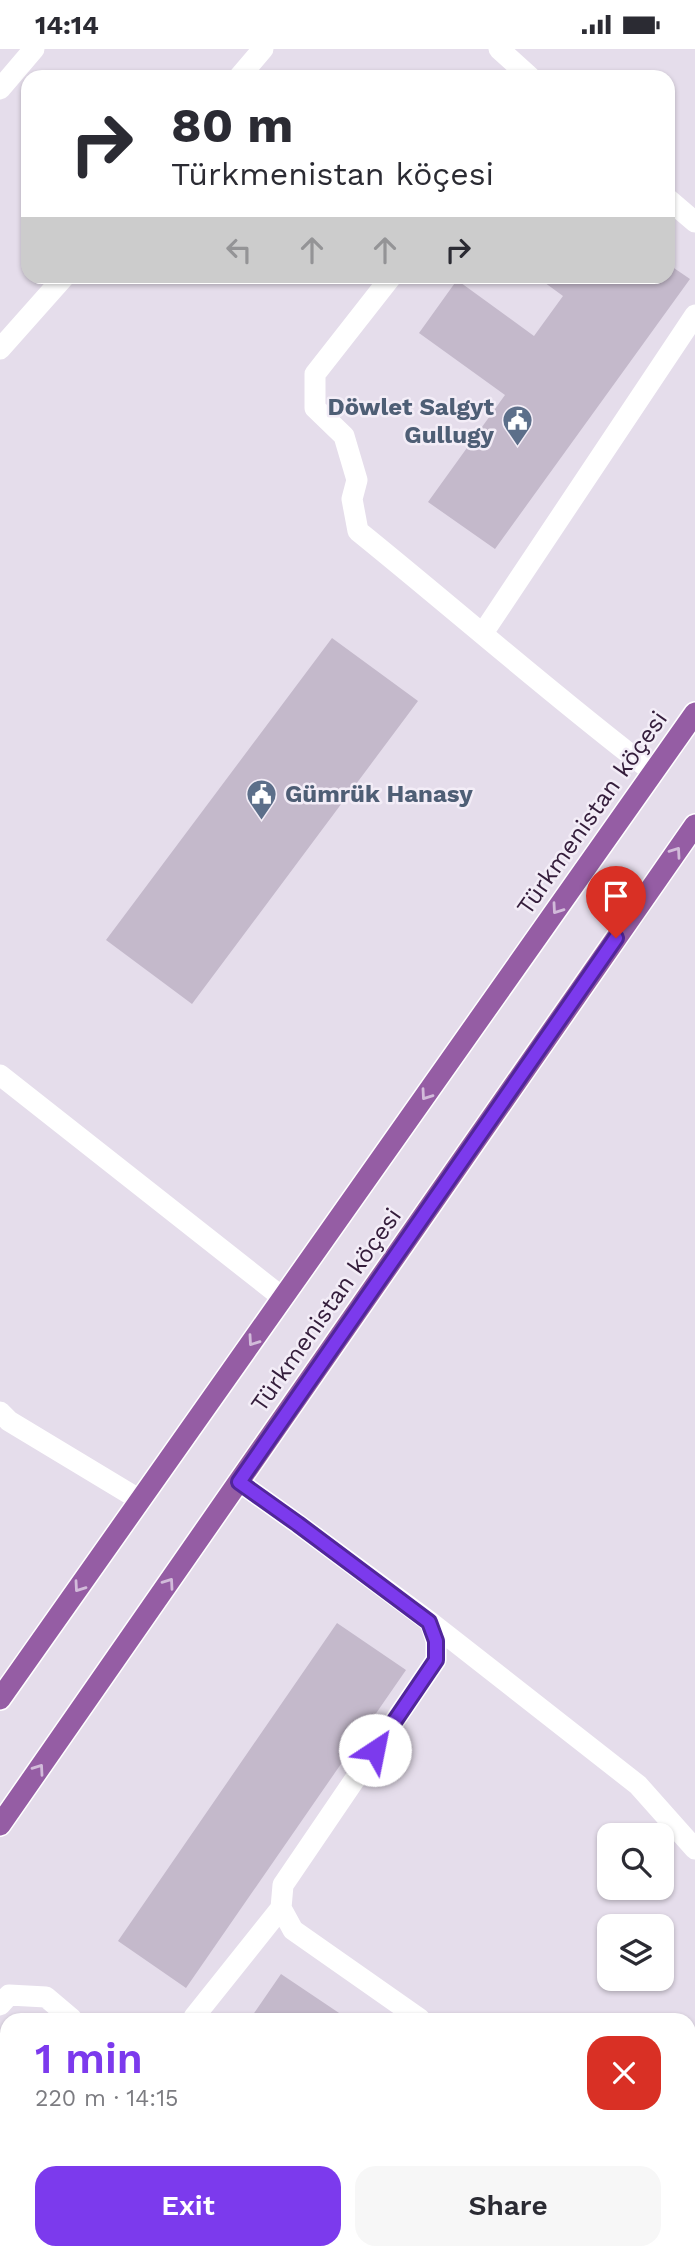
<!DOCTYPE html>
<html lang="en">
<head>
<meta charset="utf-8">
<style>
  :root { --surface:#fff; --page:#f7f7f7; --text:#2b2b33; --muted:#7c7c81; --accent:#7c3aed }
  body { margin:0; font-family:"Work Sans",sans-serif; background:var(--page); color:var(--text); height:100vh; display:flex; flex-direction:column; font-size:26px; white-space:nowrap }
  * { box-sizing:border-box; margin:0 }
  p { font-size:23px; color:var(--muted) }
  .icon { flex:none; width:38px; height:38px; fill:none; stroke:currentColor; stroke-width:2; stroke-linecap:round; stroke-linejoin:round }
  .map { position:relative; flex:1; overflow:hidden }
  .sheet { position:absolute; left:0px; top:1964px; width:696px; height:247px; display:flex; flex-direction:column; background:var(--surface); border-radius:21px 21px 0 0; box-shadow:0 2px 5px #0004 }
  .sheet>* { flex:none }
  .guide { position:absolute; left:21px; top:21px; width:654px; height:214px; border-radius:21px; box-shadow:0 2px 5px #0004; background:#fff; color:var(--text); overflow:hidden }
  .buttons { position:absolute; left:597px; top:1774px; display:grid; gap:14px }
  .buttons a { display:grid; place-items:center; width:77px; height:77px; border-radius:14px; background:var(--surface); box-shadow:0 2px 5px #0004; font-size:35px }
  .pin { position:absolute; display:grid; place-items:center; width:60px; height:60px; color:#fff; margin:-72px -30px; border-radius:50% 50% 50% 0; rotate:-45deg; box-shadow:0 0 7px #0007 }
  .pin .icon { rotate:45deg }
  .me { position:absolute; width:77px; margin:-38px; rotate:34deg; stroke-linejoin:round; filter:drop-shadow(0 0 5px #0008) }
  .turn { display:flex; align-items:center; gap:24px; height:147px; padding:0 35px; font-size:32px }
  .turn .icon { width:91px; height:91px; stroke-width:2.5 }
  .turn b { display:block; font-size:49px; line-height:60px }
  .lanes { display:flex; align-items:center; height:66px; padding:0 35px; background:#0003; justify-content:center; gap:35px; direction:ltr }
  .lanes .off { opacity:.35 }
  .round { display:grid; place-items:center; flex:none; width:74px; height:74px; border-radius:21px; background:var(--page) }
  .head { display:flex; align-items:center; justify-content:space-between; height:119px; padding:0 35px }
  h1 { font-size:42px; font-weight:600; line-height:52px; color:var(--accent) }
  .cta { display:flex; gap:14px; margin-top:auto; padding:14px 35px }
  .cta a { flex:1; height:80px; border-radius:21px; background:var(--accent); color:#fff; font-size:28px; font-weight:600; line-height:80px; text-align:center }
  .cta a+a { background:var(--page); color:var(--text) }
  .status { display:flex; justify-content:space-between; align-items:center; height:49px; padding:0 35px; background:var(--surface); direction:ltr }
  .status svg { height:19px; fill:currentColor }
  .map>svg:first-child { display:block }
  .building { fill:#c4b9cb }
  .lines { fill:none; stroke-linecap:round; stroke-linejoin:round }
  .major-casing { stroke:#fff; stroke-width:24 }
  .minor { stroke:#fff; stroke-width:21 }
  .major { stroke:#955da4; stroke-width:21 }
  .oneway { stroke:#d2bbda }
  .route-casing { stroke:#51269a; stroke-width:18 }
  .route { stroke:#7c3aed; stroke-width:12 }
  .labels { text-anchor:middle; stroke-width:5; stroke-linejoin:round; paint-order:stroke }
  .service-label { font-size:24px; font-weight:bold; fill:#4e5e75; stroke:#f3edf7; text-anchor:end }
  .street-label { font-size:24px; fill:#341d3b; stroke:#f3edf7 }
</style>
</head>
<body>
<div class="status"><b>14:14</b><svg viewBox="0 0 49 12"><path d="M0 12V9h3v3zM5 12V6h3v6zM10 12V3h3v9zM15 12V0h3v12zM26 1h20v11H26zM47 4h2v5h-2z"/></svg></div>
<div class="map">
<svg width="695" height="2210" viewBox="0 0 695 2210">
  <rect width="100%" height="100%" fill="#e5ddeb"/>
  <path class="building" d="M668,215L690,230L495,500L428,453L505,346L419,284L457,231L534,287L563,247L537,228H668Z
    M332,589L418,652L192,955L106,891Z
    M337,1574L406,1621L186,1939L118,1892Z
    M281,1925L348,1970H250Z
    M7,1997V2050L0,2057V2004Z
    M7,2052V2174L0,2167V2059Z
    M0,2169L7,2177V2203H17L10,2210H0Z"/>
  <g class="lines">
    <defs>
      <path id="major" d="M0,1650L695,664
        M0,1776L695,776"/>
    </defs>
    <use href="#major" class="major-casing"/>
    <path class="minor" d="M499,0L530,28
      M239,28L263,0
      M0,40L34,0
      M668,150L695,173
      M391,228L315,325V359L344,387L357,431L352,450L358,482C457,562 552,646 653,723
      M0,300L64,228
      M483,584L695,266
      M0,1026L283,1249
      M0,1363L9,1372L140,1451
      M239,1433L298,1475L430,1573L436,1592V1611L283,1836L281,1859L293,1881L420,1970
      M430,1573L638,1736L695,1800
      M0,1956L9,1946L46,1948L72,1970
      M194,1968L281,1859
      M690,2084L695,2077
      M322,2203L330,2210
      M584,2210L590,2203"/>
    <use href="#major" class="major"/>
  </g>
  <defs><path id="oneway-chevron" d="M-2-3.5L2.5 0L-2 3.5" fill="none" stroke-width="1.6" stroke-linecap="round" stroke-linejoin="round" transform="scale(1.75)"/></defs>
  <g class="oneway">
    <use href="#oneway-chevron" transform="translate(676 803) rotate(-55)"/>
    <use href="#oneway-chevron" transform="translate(557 860) rotate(125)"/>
    <use href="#oneway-chevron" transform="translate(426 1046) rotate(125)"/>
    <use href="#oneway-chevron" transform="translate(253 1292) rotate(125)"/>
    <use href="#oneway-chevron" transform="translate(169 1534) rotate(-55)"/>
    <use href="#oneway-chevron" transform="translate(79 1538) rotate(125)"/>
    <use href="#oneway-chevron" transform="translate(39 1720) rotate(-55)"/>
  </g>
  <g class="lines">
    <defs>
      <path id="route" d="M375,1701L436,1611V1592L429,1573L298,1475L239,1433L616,889"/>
    </defs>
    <use href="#route" class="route-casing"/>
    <use href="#route" class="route"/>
  </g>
  <defs>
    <symbol id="civic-pin" viewBox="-11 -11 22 30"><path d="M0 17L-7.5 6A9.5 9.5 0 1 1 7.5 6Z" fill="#5c6f8a" stroke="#f3edf7"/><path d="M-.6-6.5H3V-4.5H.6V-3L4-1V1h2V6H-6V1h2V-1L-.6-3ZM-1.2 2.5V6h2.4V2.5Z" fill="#fff"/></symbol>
  </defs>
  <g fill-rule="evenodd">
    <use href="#civic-pin" x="500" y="354" width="35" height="47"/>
    <use href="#civic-pin" x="244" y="728" width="35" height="47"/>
  </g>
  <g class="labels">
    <g class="service-label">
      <text x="494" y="366">Döwlet Salgyt<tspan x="494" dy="28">Gullugy</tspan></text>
      <text x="285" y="753" text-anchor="start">Gümrük Hanasy</text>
    </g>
    <g class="street-label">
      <text transform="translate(592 764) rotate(-55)" y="8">Türkmenistan köçesi</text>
      <text transform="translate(326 1261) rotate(-55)" y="8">Türkmenistan köçesi</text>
    </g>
  </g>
</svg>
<div class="buttons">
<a><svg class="icon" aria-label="search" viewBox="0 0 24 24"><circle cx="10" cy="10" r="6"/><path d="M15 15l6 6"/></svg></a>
<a><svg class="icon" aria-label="layers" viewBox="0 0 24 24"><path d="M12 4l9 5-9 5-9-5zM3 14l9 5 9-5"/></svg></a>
</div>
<div class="pin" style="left:616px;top:889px;background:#d93025"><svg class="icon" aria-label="arrive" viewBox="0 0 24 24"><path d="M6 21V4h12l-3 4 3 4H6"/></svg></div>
<svg class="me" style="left:375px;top:1701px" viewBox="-20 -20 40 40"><circle r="19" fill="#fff"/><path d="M0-13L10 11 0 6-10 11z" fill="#7c3aed"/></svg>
<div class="guide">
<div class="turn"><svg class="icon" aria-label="right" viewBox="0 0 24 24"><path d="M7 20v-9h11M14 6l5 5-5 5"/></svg><div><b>80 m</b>Türkmenistan köçesi</div></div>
<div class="lanes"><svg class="icon off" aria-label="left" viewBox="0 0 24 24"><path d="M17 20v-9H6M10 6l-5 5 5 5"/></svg><svg class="icon off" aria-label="ahead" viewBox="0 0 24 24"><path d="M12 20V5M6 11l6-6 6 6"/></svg><svg class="icon off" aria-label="ahead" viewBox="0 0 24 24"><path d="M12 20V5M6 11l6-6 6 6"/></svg><svg class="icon" aria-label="right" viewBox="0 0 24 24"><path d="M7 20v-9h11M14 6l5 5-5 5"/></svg></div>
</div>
<section class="sheet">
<div class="head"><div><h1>1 min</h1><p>220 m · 14:15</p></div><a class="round" style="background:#d93025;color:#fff"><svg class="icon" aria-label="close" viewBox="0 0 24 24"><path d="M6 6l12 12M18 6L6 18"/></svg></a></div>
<div class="cta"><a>Exit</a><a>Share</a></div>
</section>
</div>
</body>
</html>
